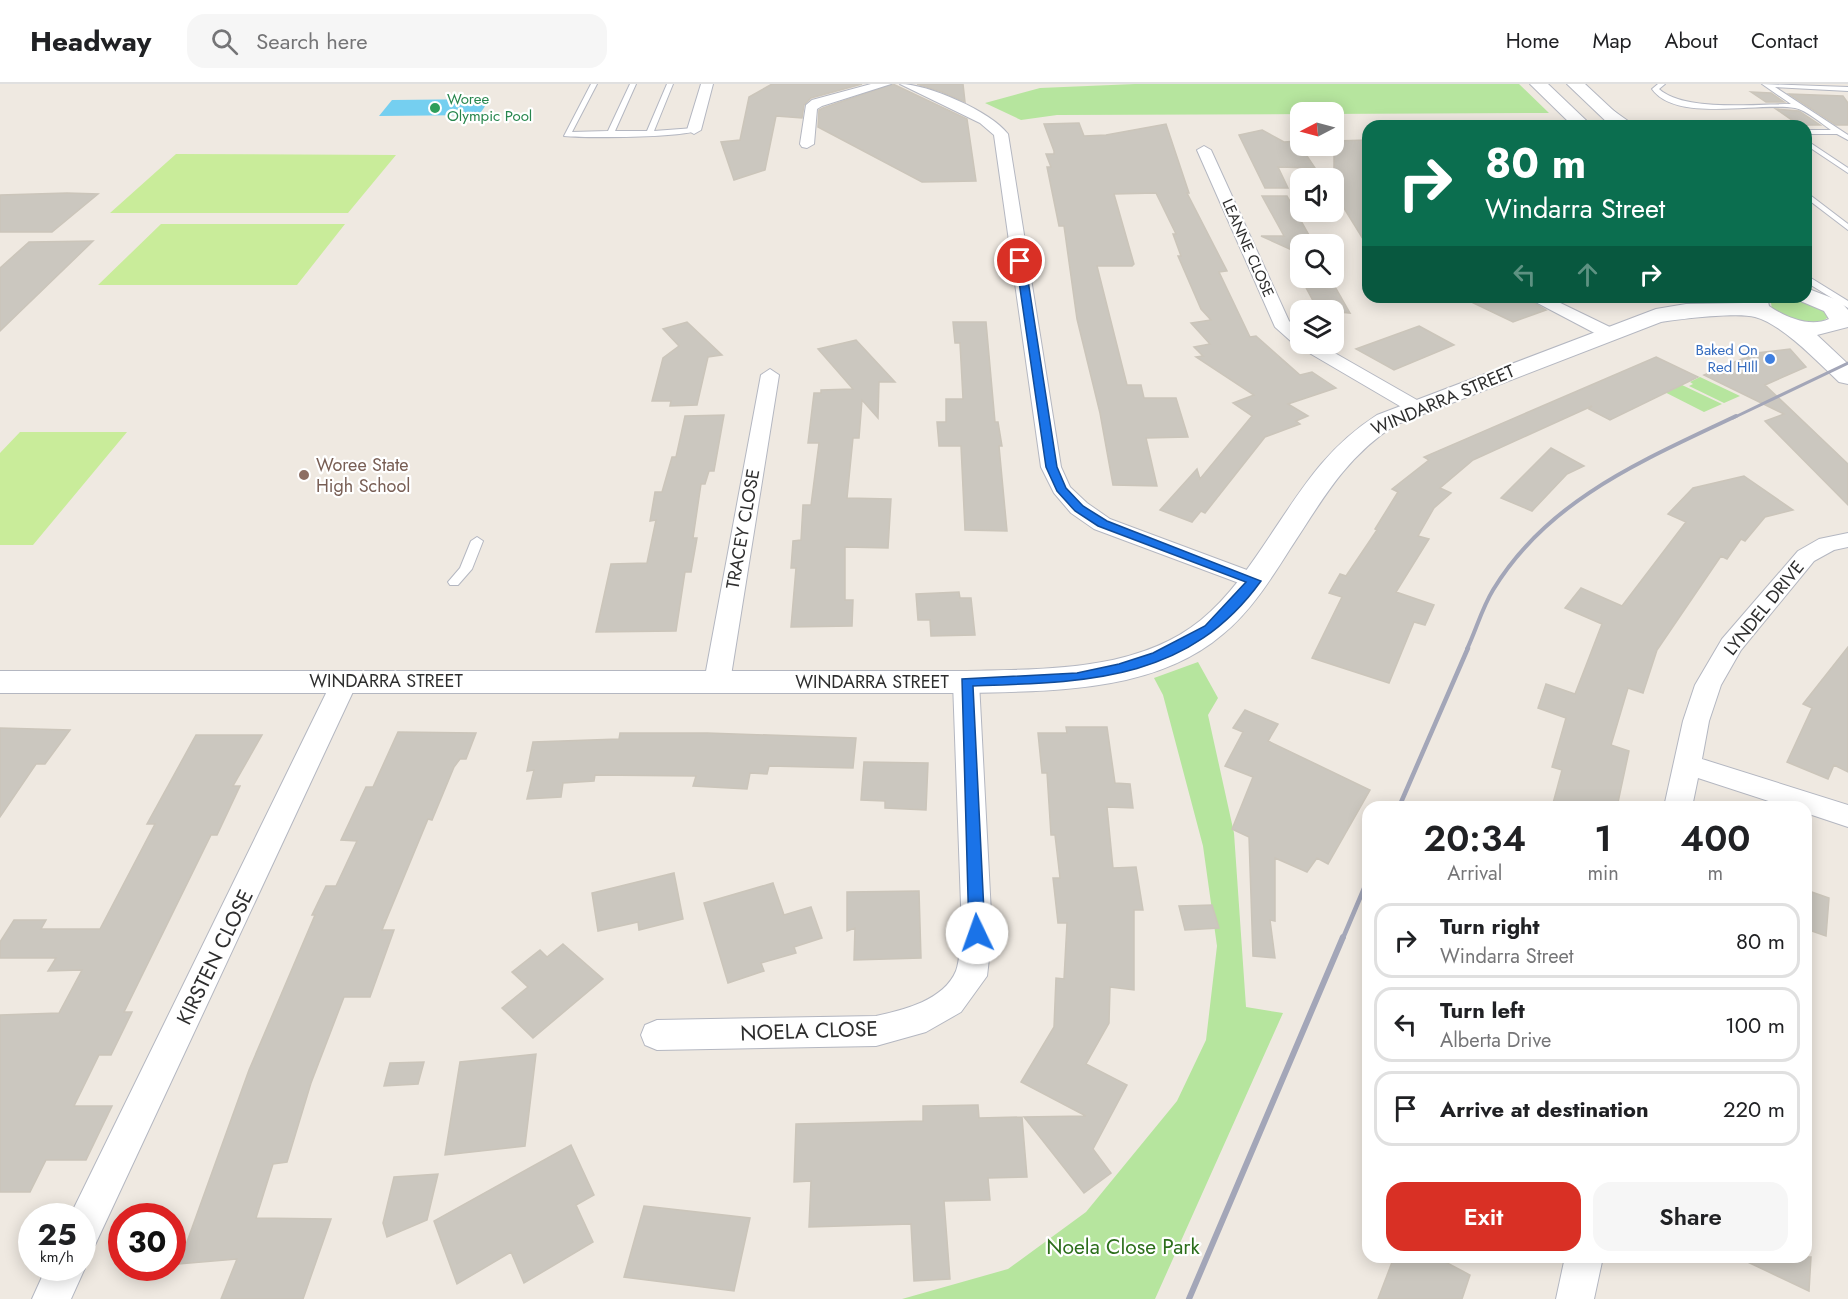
<!DOCTYPE html>
<html lang="en">
<head>
<meta charset="utf-8">
<style>
  :root { --surface:#fff; --page:#f6f6f6; --text:#202124; --muted:#757577; --line:#e0e0e0; --accent:#d93025 }
  body { margin:0; font-family:Jost,sans-serif; background:var(--page); color:var(--text); height:100vh; display:flex; flex-direction:column; font-size:22px; white-space:nowrap }
  * { box-sizing:border-box; margin:0 }
  p { font-size:20px; color:var(--muted) }
  .icon { flex:none; width:33px; height:33px; fill:none; stroke:currentColor; stroke-width:2; stroke-linecap:round; stroke-linejoin:round }
  .map { position:relative; flex:1; overflow:hidden }
  .sheet { position:absolute; left:1362px; top:717px; width:450px; height:462px; display:flex; flex-direction:column; background:var(--surface); border-radius:18px; box-shadow:0 3px 15px #0003 }
  .sheet>* { flex:none }
  .top-card { position:absolute; left:1362px; top:36px; width:450px; height:183px; border-radius:18px; box-shadow:0 3px 15px #0003; background:#0b6e4f; color:#fff; overflow:hidden }
  .needle { width:39px; rotate:264deg }
  .fabs { position:absolute; left:1290px; top:18px; display:grid; gap:12px }
  .fabs a { display:grid; place-items:center; width:54px; height:54px; border-radius:12px; background:var(--surface); box-shadow:0 3px 15px #0003; font-size:30px }
  .speed { position:absolute; left:18px; top:1119px; display:flex; gap:12px; font-size:30px; font-weight:700; text-align:center }
  .speed>* { display:grid; place-content:center; width:78px; height:78px; border-radius:50%; background:var(--surface); box-shadow:0 3px 15px #0003; line-height:1 }
  .speed small { font-size:15px; font-weight:400 }
  .speed .limit { border:9px solid #d22; background:#fff; color:#111 }
  .pin { position:absolute; display:grid; place-items:center; width:51px; height:51px; color:#fff; margin:-26px; border:3px solid #fff; border-radius:50%; box-shadow:0 2px 6px #0007 }
  .me { position:absolute; width:66px; margin:-33px; rotate:357deg; stroke-linejoin:round; filter:drop-shadow(0 0 4px #0008) }
  .turn { display:flex; align-items:center; gap:21px; height:126px; padding:0 24px; font-size:27px }
  .turn .icon { width:78px; height:78px; stroke-width:2.5 }
  .turn b { display:block; font-size:42px; line-height:51px }
  .lanes { display:flex; align-items:center; height:57px; padding:0 24px; background:#0003; justify-content:center; gap:30px; direction:ltr }
  .lanes .off { opacity:.35 }
  .eta { display:flex; justify-content:space-evenly; align-items:center; height:102px; text-align:center }
  .eta b { font-size:36px; font-weight:600; line-height:42px }
  .button { display:flex; gap:12px; margin-top:auto; padding:12px 24px }
  .button a { flex:1; height:69px; border-radius:18px; background:var(--accent); color:#fff; font-size:24px; font-weight:600; line-height:69px; text-align:center }
  .button a+a { background:var(--page); color:var(--text) }
  ul { padding:0; list-style:none }
  li { display:flex; align-items:center; gap:18px; height:75px; margin:0 12px 9px; padding:0 12px; border:3px solid var(--line); border-radius:18px }
  li div { flex:1 }
  li b { display:block; font-size:22px }
  li em { font-style:normal }
  header { display:flex; align-items:center; gap:36px; box-sizing:border-box; height:84px; padding:0 30px; background:var(--surface); border-bottom:2px solid var(--line) }
  header strong { font-size:28px }
  nav { display:flex; gap:33px; margin-inline-start:auto; font-size:21px }
  .search { width:420px; height:54px; background:var(--page); display:flex; align-items:center; gap:15px; box-sizing:border-box; padding:0 21px; border-radius:18px; color:var(--muted); font-size:22px }
  .map>svg:first-child { display:block }
  .green { fill:#b6e59e }
  .pitch { fill:#c9ec9a }
  .water { fill:#75cff0 }
  .building { fill:#cbc7bf; stroke:#cbc5ba; stroke-width:1.5 }
  .lines { fill:none; stroke-linecap:round; stroke-linejoin:round }
  .service-casing { stroke:#b4b7c1; stroke-width:2 }
  .minor-casing { stroke:#b4b7c1; stroke-width:2 }
  .tertiary-casing { stroke:#b4b7c1; stroke-width:2 }
  .service { fill:#fff; fill-rule:evenodd }
  .minor { fill:#fff; fill-rule:evenodd }
  .tertiary { fill:#fff; fill-rule:evenodd }
  .rail-far3 { stroke:#a3a6b8; stroke-width:3 }
  .rail-far2 { stroke:#a3a6b8; stroke-width:4 }
  .rail-far1 { stroke:#a3a6b8; stroke-width:4.5 }
  .rail { stroke:#a3a6b8; stroke-width:6 }
  .route { fill:#1a73e8; stroke:#114b97; stroke-width:1.5 }
  .leisure-dot { fill:#2e9e5b; stroke:#fff; stroke-width:2 }
  .shop-dot { fill:#3f7fe0; stroke:#fff; stroke-width:2 }
  .education-dot { fill:#8d6e63; stroke:#fff; stroke-width:2 }
  .labels { text-anchor:middle; stroke-width:4.5; stroke-linejoin:round; paint-order:stroke }
  .far-leisure-label { font-size:15px; fill:#27864d; stroke:#fff; text-anchor:start }
  .far-street-label { font-size:15px; fill:#2e2e2e; stroke:#fff }
  .far-shop-label { font-size:15px; fill:#366cbe; stroke:#fff; text-anchor:end }
  .street-label { font-size:18px; fill:#2e2e2e; stroke:#fff }
  .education-label { font-size:18px; fill:#785e54; stroke:#fff; text-anchor:start }
  .near-street-label { font-size:21px; fill:#2e2e2e; stroke:#fff }
  .near-park-label { font-size:21px; fill:#2c6e1b; stroke:#fff }
</style>
</head>
<body>
<header>
<strong>Headway</strong>
<div class="search"><svg class="icon" aria-label="search" viewBox="0 0 24 24"><circle cx="10" cy="10" r="6"/><path d="M15 15l6 6"/></svg>Search here</div>
<nav><a>Home</a><a>Map</a><a>About</a><a>Contact</a></nav>
</header>
<div class="map">
<svg width="1848" height="1215" viewBox="0 0 1848 1215">
  <rect width="100%" height="100%" fill="#efe9e1"/>
  <path class="green" d="M1135,0H1519L1549,29L1057,31L1021,36L985,19L1040,4Z
    M1780,215L1801,216L1825,226L1828,233C1813,248 1787,232 1772,225L1771,219Z
    M1633,292L1666,307L1682,301L1722,320L1704,328Z
    M1700,293L1740,312L1724,319L1689,302L1693,300L1690,298Z
    M1198,578L1218,614L1208,631L1234,749L1246,923L1283,929L1155,1215H902L1008,1185L1086,1128L1177,1017L1206,956L1217,862L1203,762L1163,611L1154,594Z"/>
  <path class="pitch" d="M176,70L396,71L348,129H110Z
    M161,140H345L297,201H98Z
    M20,348H127L33,461H0V369Z"/>
  <path class="water" d="M490,15L479,31L379,32L392,16Z"/>
  <path class="building" d="M772,0H862L811,14L804,21L802,34L776,32L765,86L734,96L721,58L740,56L749,13Z
    M893,0L967,35L976,97L922,98L818,43L819,26L823,24Z
    M917,0H963L965,18L942,8Z
    M1751,8L1771,9L1784,18H1766Z
    M1789,10L1843,12L1848,19V41H1836Z
    M1776,25L1799,27L1820,41H1799Z
    M1079,39L1084,52L1106,51L1166,40L1189,109H1187L1227,187L1219,188L1250,253L1256,252L1300,291L1312,288L1336,304L1288,320L1308,332L1296,337L1300,340L1265,353L1205,429L1201,427L1192,438L1160,426L1197,385L1200,395L1252,332L1233,319L1254,311L1196,273L1203,272L1194,263L1210,260L1191,239L1211,236L1201,225L1178,172H1181L1173,150H1176L1156,109L1114,110L1134,180L1132,182H1097L1127,301H1141L1144,314H1176L1188,353L1146,354L1157,402L1113,401L1100,329L1077,235L1064,142H1059L1047,83H1051L1046,70H1054V67L1044,40Z
    M1262,46L1284,58L1297,57L1315,84L1278,83L1288,104H1265L1239,51Z
    M1368,56V163L1334,108V57Z
    M67,109L98,110L52,148H0V111Z
    M1262,112H1287L1309,151H1312L1317,160H1300V187L1296,180H1300L1292,166L1261,152H1284Z
    M93,157L0,247V184L29,158Z
    M1304,194H1330L1350,229L1318,226L1303,198H1307Z
    M1461,213H1524L1546,226L1513,238Z
    M687,238L722,271L708,273L697,321L670,322L671,317H652L663,274L679,262L663,245Z
    M953,238H986L995,338H998L1002,362H999L1007,447L965,446L961,362H939L937,338H946V315H963L960,259H955Z
    M1419,242L1454,261L1394,286L1356,265Z
    M856,256L895,298H879L878,334L862,316L859,354H853L847,414L891,415L888,464L845,463V516H853L852,542L791,543L796,484H791L793,457L801,456L803,421H811L819,359H808L814,309H821V306L853,305L818,265Z
    M1790,265L1806,283L1765,301L1848,380V421L1765,337L1784,330L1704,291L1756,269Z
    M1656,273L1698,293L1610,336L1589,325L1592,322L1473,376L1440,404L1451,409L1434,424L1418,452L1429,455L1396,508L1434,521L1425,541L1414,538L1389,599L1312,574L1342,513L1329,509L1340,490L1346,492L1377,446L1375,445L1398,408L1392,405L1429,376L1424,373Z
    M724,331L714,387H709L705,400H701L693,454H697L691,488H685L676,547L596,548L611,480L647,479L656,436L650,437L655,408H662L672,373H676L685,332Z
    M1551,364L1584,382L1567,390L1532,427L1501,414Z
    M1744,392L1793,426L1765,433L1745,457L1741,455L1727,475L1721,472L1657,566L1643,609L1628,604L1611,661L1629,667L1617,723H1552L1562,686L1552,683L1566,634L1538,624L1546,600L1575,610L1602,540L1565,524L1581,504L1622,522L1686,438L1668,430L1693,404Z
    M959,508L960,514H971L975,551L931,552L930,536H918L916,510Z
    M1848,563V688L1834,681L1828,695L1787,678L1812,624L1803,620Z
    M1245,626L1278,640L1268,657L1370,706L1328,780L1317,774L1307,788L1275,774V837L1270,836L1275,874L1253,872L1249,753L1232,745L1253,693L1225,682L1243,648L1233,644Z
    M1066,643H1107L1115,699L1130,700L1133,724L1107,723L1113,784L1136,783L1143,826H1134V906L1110,903L1109,939L1086,980L1127,1001L1093,1065L1111,1089L1084,1109L1024,1033L1086,1032L1021,998L1054,943L1056,894L1064,895L1067,839H1058L1053,794H1060L1055,751H1051L1047,689H1042L1038,649H1067Z
    M0,644L70,646L45,680H36L0,733Z
    M398,648L476,649L466,675H460L454,683L432,736L428,735L382,846H394L370,913H344L311,999L287,1078L273,1080L256,1134L331,1135L303,1215H221L237,1175L179,1180L249,986L315,831H312L326,802H336L357,757L341,756L366,703H373Z
    M620,649H707L856,654L853,684L769,682L767,690L750,689L747,705L693,702L696,692L595,691L594,697L563,699L561,713L527,715L534,686L527,687L533,658L619,655Z
    M196,651H262L233,702H240L217,751H211L124,928H132L111,971H99L74,1022H112L86,1076H46L30,1108H0V931L59,929L82,886L48,887L56,874H0V858L14,836H46L41,845H100L155,740H147Z
    M864,678L928,679L926,726L885,724V717L861,716Z
    M674,789L683,835L639,846L638,838L598,847L592,809Z
    M773,799L784,831L811,823L822,854L794,863L796,869L761,879L764,887L728,899L704,819Z
    M1806,806L1829,814L1826,852L1806,845Z
    M919,807L921,874L854,876L855,844L847,847V808Z
    M1212,821L1219,844L1185,846L1179,822Z
    M563,860L603,895L533,954L502,924L528,903L512,888L540,866L547,873Z
    M536,970L525,1062L445,1071L460,978Z
    M424,978L418,1000L384,1002L390,979Z
    M978,1021L979,1034L1022,1033L1027,1093L988,1094L990,1116L944,1117L950,1195L914,1197L911,1140L809,1143L811,1097L794,1098L796,1040L923,1037V1022Z
    M571,1061L594,1111L576,1121L593,1158L524,1199L511,1168L457,1200L434,1137Z
    M438,1090L427,1136L387,1153L383,1139L394,1093Z
    M644,1122L750,1134L734,1207L624,1193Z
    M1394,1173H1436L1470,1191L1462,1215H1378Z
    M1737,1173H1811L1809,1207Z"/>
  <g class="lines">
    <defs>
      <path id="service" d="M591,0H597L572,48L608,47L630,0H636L615,47H647L667,0H673L654,47L694,44L698,46C684,54 584,54 564,52Z
        M1658,0H1665L1659,5C1684,28 1757,20 1791,20L1762,0L1848,3V7L1775,3L1848,51V56L1837,50H1806V46H1831C1821,39 1806,26 1795,24C1758,18 1676,39 1652,5Z
        M1605,21L1607,22L1635,42H1626L1603,24Z
        M1806,56L1848,84V89L1806,61Z
        M1806,108L1848,140V146L1806,114Z
        M1806,191L1848,217V224L1806,198Z
        M477,453L483,457L472,485L458,501H450L448,498L460,484L471,457Z"/>
      <path id="minor" d="M701,0H713L701,46L694,50L687,46Z
        M871,0H891L822,22L817,25L814,60L807,64L802,63L800,60L806,21L812,16Z
        M900,0C928,0 990,27 1008,50L1061,383L1070,403L1087,419L1110,435L1263,492L1267,497L1263,502L1255,504L1247,502L1094,445L1071,429L1054,409L1041,383L994,51L980,39Z
        M1204,62L1211,66L1289,237L1300,247V260H1319L1424,320L1427,324L1424,328H1410L1294,260L1275,243L1197,66Z
        M1526,213H1548L1616,246L1619,250L1610,255L1604,254Z
        M770,285L779,291L730,598L726,604L717,607L708,604L704,598L761,291Z
        M1848,449V463L1834,466L1814,477L1741,566L1721,601L1709,637L1702,675L1848,721V743L1806,729V723H1787L1698,694L1692,723H1664L1683,637L1695,601L1722,555L1798,467L1819,455Z
        M345,588L354,591L358,597L95,1161L82,1166V1132H70L332,597L336,591Z
        M966,589L975,592L979,598L992,849L987,892L961,928L926,948L876,962L657,966L645,961L641,951L645,941L657,936L876,932C904,926 944,916 956,887C960,876 960,860 962,849L953,598L957,592Z
        M1565,1173H1603L1594,1215H1556Z
        M82,1178L85,1184L71,1215H32L46,1184H82Z"/>
      <path id="tertiary" d="M1530,0H1548L1592,42H1573Z
        M1567,0H1585L1630,42H1611Z
        M1806,204L1840,217L1848,226V243L1817,251L1848,280V300L1839,298C1818,278 1782,240 1755,233C1737,228 1680,235 1661,238L1395,341C1344,375 1323,415 1290,465C1271,495 1251,527 1223,550C1155,609 1050,607 966,609H0V587H966C1044,585 1137,588 1201,536C1229,513 1250,482 1270,452C1303,403 1326,364 1377,331L1656,225L1686,220L1744,219L1745,213H1767L1769,222C1785,233 1810,244 1829,235L1824,227L1798,216L1796,213H1806Z"/>
    </defs>
    <use href="#service" class="service-casing"/>
    <use href="#minor" class="minor-casing"/>
    <use href="#tertiary" class="tertiary-casing"/>
    <use href="#service" class="service"/>
    <use href="#minor" class="minor"/>
    <use href="#tertiary" class="tertiary"/>
    <path class="rail-far3" d="M1733,334L1848,279"/>
    <path class="rail-far2" d="M1467,565C1476,546 1482,524 1493,506C1548,415 1644,376 1736,332"/>
    <path class="rail-far1" d="M1399,723L1468,564
      M1343,854L1368,795"/>
    <path class="rail" d="M1189,1215L1343,853"/>
  </g>
  <path class="route" d="M1020,175L1025,177L1057,383L1066,404L1083,422L1107,437L1261,497C1188,598 1086,598 973,602L985,849L983,854H971L969,849L962,595L1077,589L1119,580L1153,569L1205,542L1246,498L1098,442L1075,427L1057,407L1046,383L1016,177Z"/>
  <circle class="leisure-dot" cx="435" cy="24" r="6"/>
  <circle class="shop-dot" cx="1770" cy="275" r="6"/>
  <circle class="education-dot" cx="304" cy="391" r="6"/>
  <g class="labels">
    <g class="far-leisure-label">
      <text x="447" y="20">Woree<tspan x="447" dy="17">Olympic Pool</tspan></text>
    </g>
    <g class="far-street-label">
      <text transform="translate(1248 164) rotate(66)" y="5">LEANNE CLOSE</text>
    </g>
    <g class="far-shop-label">
      <text x="1758" y="271">Baked On<tspan x="1758" dy="17">Red HIll</tspan></text>
    </g>
    <g class="street-label">
      <text transform="translate(1443 316) rotate(-23)" y="6">WINDARRA STREET</text>
      <text transform="translate(743 445) rotate(-80)" y="6">TRACEY CLOSE</text>
      <text transform="translate(1764 524) rotate(-51)" y="6">LYNDEL DRIVE</text>
      <text x="386" y="603">WINDARRA STREET</text>
      <text x="872" y="604">WINDARRA STREET</text>
    </g>
    <g class="education-label">
      <text x="316" y="387">Woree State<tspan x="316" dy="21">High School</tspan></text>
    </g>
    <g class="near-street-label">
      <text transform="translate(215 873) rotate(-64)" y="7">KIRSTEN CLOSE</text>
      <text transform="translate(809 947) rotate(-2)" y="7">NOELA CLOSE</text>
    </g>
    <g class="near-park-label">
      <text x="1123" y="1170">Noela Close Park</text>
    </g>
  </g>
</svg>
<div class="fabs">
<a><svg class="needle" viewBox="-14 -14 28 28"><path d="M0-13l5 13h-10z" fill="#e53935"/><path d="M0 13l5-13h-10z" fill="#757577"/></svg></a>
<a><svg class="icon" aria-label="sound" viewBox="0 0 24 24"><path d="M4 9h4l5-4v14l-5-4H4zM17 9q2 3 0 6"/></svg></a>
<a><svg class="icon" aria-label="search" viewBox="0 0 24 24"><circle cx="10" cy="10" r="6"/><path d="M15 15l6 6"/></svg></a>
<a><svg class="icon" aria-label="layers" viewBox="0 0 24 24"><path d="M12 4l9 5-9 5-9-5zM3 14l9 5 9-5"/></svg></a>
</div>
<div class="speed"><div>25<small>km/h</small></div><div class="limit">30</div></div>
<div class="pin" style="left:1020px;top:177px;background:#d93025"><svg class="icon" aria-label="arrive" viewBox="0 0 24 24"><path d="M6 21V4h12l-3 4 3 4H6"/></svg></div>
<svg class="me" style="left:977px;top:849px" viewBox="-20 -20 40 40"><circle r="19" fill="#fff"/><path d="M0-13L10 11 0 6-10 11z" fill="#1a73e8"/></svg>
<div class="top-card">
<div class="turn"><svg class="icon" aria-label="right" viewBox="0 0 24 24"><path d="M7 20v-9h11M14 6l5 5-5 5"/></svg><div><b>80 m</b>Windarra Street</div></div>
<div class="lanes"><svg class="icon off" aria-label="left" viewBox="0 0 24 24"><path d="M17 20v-9H6M10 6l-5 5 5 5"/></svg><svg class="icon off" aria-label="ahead" viewBox="0 0 24 24"><path d="M12 20V5M6 11l6-6 6 6"/></svg><svg class="icon" aria-label="right" viewBox="0 0 24 24"><path d="M7 20v-9h11M14 6l5 5-5 5"/></svg></div>
</div>
<section class="sheet">
<div class="eta">
<div><b>20:34</b><p>Arrival</p></div>
<div><b>1</b><p>min</p></div>
<div><b>400</b><p>m</p></div>
</div>
<ul>
<li><svg class="icon" aria-label="right" viewBox="0 0 24 24"><path d="M7 20v-9h11M14 6l5 5-5 5"/></svg><div><b>Turn right</b><p>Windarra Street</p></div><em>80 m</em></li>
<li><svg class="icon" aria-label="left" viewBox="0 0 24 24"><path d="M17 20v-9H6M10 6l-5 5 5 5"/></svg><div><b>Turn left</b><p>Alberta Drive</p></div><em>100 m</em></li>
<li><svg class="icon" aria-label="arrive" viewBox="0 0 24 24"><path d="M6 21V4h12l-3 4 3 4H6"/></svg><div><b>Arrive at destination</b></div><em>220 m</em></li>
</ul>
<div class="button"><a>Exit</a><a>Share</a></div>
</section>
</div>
</body>
</html>
